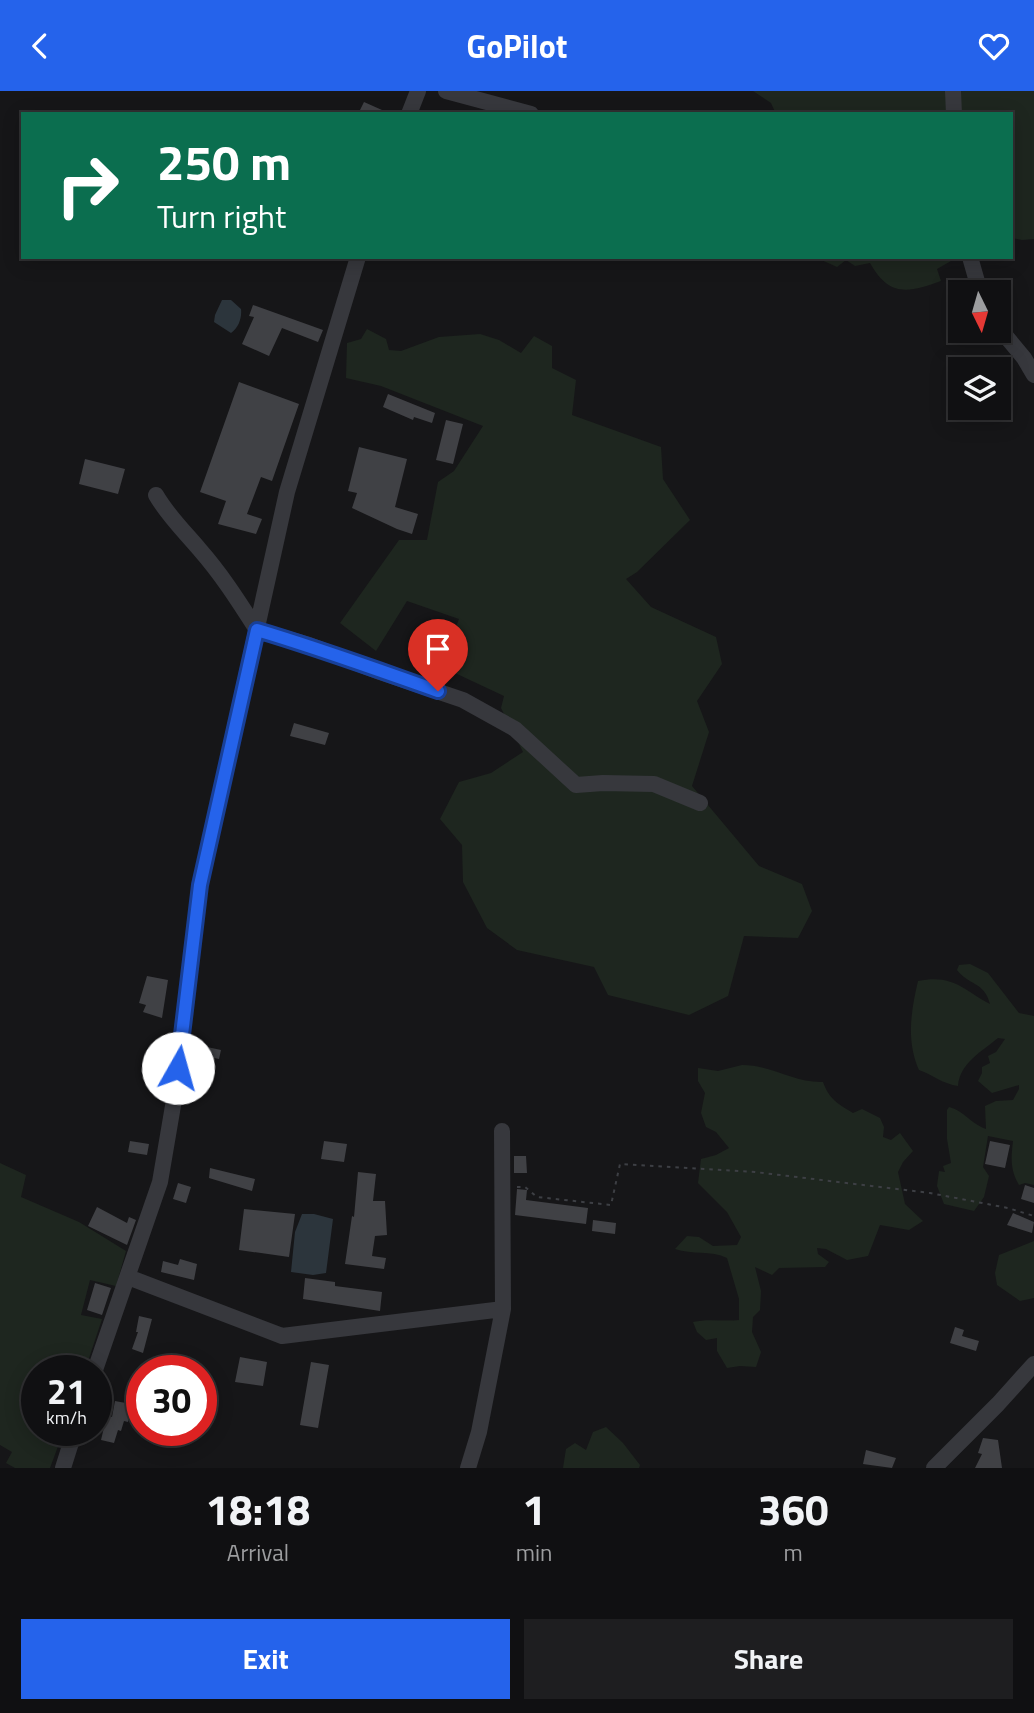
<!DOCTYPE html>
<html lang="en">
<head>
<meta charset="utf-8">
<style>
  :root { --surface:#101012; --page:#1e1e20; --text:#f1f3f6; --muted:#9c9d9f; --line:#303032; --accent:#2563eb }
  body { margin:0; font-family:"Titillium Web",sans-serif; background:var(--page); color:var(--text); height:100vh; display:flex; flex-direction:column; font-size:26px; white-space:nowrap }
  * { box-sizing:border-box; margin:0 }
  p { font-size:23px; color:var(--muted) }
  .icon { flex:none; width:38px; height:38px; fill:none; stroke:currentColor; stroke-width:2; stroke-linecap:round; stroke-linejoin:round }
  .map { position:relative; height:1377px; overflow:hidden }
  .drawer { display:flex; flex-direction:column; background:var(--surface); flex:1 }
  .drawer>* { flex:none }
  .top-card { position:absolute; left:21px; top:21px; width:992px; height:147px; border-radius:0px; box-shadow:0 4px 18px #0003,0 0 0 2px var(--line); background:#0b6e4f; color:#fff; overflow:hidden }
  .needle { width:46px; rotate:175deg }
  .fabs { position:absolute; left:948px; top:189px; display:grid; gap:14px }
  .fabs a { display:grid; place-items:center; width:63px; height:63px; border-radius:0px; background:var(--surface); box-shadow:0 4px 18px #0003,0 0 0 2px var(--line); font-size:35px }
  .speed { position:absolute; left:21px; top:1264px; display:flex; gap:14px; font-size:35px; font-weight:700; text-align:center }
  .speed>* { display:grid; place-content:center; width:91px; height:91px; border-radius:50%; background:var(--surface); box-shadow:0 4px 18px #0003,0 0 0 2px var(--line); line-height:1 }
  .speed small { font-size:18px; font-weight:400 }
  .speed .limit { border:10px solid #d22; background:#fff; color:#111 }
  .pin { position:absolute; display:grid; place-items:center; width:60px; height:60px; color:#fff; margin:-72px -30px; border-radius:50% 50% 50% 0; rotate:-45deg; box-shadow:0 0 7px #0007 }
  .pin .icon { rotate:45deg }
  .me { position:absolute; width:77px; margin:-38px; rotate:7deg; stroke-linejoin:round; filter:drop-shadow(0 0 5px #0008) }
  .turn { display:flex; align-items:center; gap:24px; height:147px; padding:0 21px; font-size:32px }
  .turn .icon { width:91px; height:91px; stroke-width:2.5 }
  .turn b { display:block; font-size:49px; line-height:60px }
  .eta { display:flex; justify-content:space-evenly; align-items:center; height:119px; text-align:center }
  .eta b { font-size:42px; font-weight:700; line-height:49px }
  .primary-button { display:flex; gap:14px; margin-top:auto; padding:14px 21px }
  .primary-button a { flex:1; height:80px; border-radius:0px; background:var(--accent); color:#fff; font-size:28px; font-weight:700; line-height:80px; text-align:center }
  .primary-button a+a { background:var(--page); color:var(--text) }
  header { display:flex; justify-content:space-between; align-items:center; height:91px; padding:0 21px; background:var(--accent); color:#fff; font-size:32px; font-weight:700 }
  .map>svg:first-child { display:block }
  .green { fill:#1e261f }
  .water { fill:#2c353c }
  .building { fill:#404145 }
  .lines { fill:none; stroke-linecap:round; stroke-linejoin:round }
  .path { stroke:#3d3f44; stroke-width:2; stroke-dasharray:3.5 5; stroke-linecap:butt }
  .minor { stroke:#37383d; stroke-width:16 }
  .route-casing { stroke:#184099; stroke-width:18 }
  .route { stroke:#2563eb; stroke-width:12 }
</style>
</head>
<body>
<header><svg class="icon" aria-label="back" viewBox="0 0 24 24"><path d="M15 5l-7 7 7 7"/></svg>GoPilot<svg class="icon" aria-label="heart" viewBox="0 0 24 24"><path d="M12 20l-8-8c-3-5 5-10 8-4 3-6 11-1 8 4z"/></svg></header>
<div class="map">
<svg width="1034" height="1377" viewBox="0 0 1034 1377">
  <rect width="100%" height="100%" fill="#161618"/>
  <path class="green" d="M753,0H1034V148L1022,149L1012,147V23C992,23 976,19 957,23H776L771,12Z
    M815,166H958L937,178L941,190C908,202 889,206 870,172L855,175L846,169L837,176Z
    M367,238L386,248L389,259L401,260L439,246L480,243L499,249L521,262L534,245L552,255V277L576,289L572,324L661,356L663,388L690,429L637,481L626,488L651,516L716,546L722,573L697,610L709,641L692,695L759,775L802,793L812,820L798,847L744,845L728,905L689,924L608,904L594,876L517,859L487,837L463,791L462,754L440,728L459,691L491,682L523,661L501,617L504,605L440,575L459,528L407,510L376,560L340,532L399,449H427L438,391L454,380L483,335L381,295L346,287L347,252L361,248Z
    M970,873L988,882L1019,922L1034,925V1094L1025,1092L1019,1094C1010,1079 1011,1067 1013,1050L988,1045L983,1076L989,1085L984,1106L974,1120L944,1113L937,1095L939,1080L945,1081L943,1075L951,1072L947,1048V1019L949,1016C966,1021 968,1031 986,1038L985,1015L996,1010L1013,1009L1019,998V994L992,1002L978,990L982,982V976L990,972L988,965L996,961L1005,948L998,947C981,961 960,972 958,995C943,993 933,984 919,979C906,950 911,920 918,890C953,883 962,898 990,913C984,890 969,895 957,879L959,874Z
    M742,974C772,974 794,992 823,991C829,1008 838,1013 853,1022L862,1018L880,1027L884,1036L883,1046L891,1049L900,1042L913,1060L903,1071L898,1081L905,1113L923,1130L909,1139L880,1134L868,1165L847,1169L826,1158L817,1157L818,1163L829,1171L825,1176L779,1177L772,1184L755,1176L761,1200L760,1219L753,1226L752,1241L761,1261L756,1276L740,1275L727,1277L717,1260V1247L706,1249L697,1241L693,1231C709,1227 723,1231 739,1229V1208L727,1167C711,1159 692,1164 675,1158L687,1145L699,1146L713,1155L737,1154L741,1146L727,1121L698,1092L701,1068L716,1064L729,1057L716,1041L706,1036L701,1022L705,1002L698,990V977L718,980Z
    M0,1072L26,1084L21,1106L79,1131L126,1160L116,1195L90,1189L81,1224L102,1228L85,1279H37V1339H64L50,1377H15L6,1372L12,1361L0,1354Z
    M1034,1150V1207L1020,1210L997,1194L995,1182L999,1164Z
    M606,1336L623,1352L640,1374L639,1377H563L566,1358L575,1352L586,1359L593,1341Z"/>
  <path class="water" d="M222,209H231L241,218C242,226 239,237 231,242L214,231L215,224Z
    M302,1123H314L333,1128L326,1182L313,1184L291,1181L295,1141Z"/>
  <path class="building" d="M364,11L391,23H358Z
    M253,214L323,239L318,251L282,237L269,265L242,253L254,226L249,225Z
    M239,291L299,313L272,390L261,386L247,423L262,428L256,443L218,433L226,410L200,401Z
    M388,303L435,322L432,332L414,326L413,329L383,316Z
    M446,329L463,333L453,373L436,369Z
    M359,356L407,368L395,416L418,423L412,443L397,438L352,417L357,402L348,400Z
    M85,368L125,378L118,403L79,393Z
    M294,632L329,642L325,654L290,645Z
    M147,885L168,889L162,927L143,921L146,914L139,912Z
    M198,954L221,959L219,968L196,963Z
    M130,1050L149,1053L147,1064L128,1061Z
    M324,1050L347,1053L344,1071L321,1068Z
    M990,1050L1010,1054L1005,1077L985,1073Z
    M514,1065H526L527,1082H514Z
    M210,1077L255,1088L252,1100L209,1087Z
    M358,1081L376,1083L373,1110H385L387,1144L375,1145L372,1165L386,1167L384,1178L345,1173L352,1125L354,1126Z
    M178,1092L191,1096L186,1112L173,1108Z
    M1025,1094L1034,1097V1112L1021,1108Z
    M517,1098L527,1099L526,1109L588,1117L586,1133L515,1124Z
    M97,1116L127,1132L129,1126L136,1129L127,1154L88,1135Z
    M244,1118L295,1123L289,1166L239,1159Z
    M1013,1122L1034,1131L1032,1142L1007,1134Z
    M593,1129L616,1132L615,1143L592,1140Z
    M180,1168L197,1173L194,1189L161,1181L163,1170L178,1174Z
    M305,1187L335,1191V1195L382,1201L380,1220L303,1208Z
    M95,1192L111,1197L102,1224L87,1219Z
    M139,1225L152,1228L143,1262L132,1258L138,1241H136Z
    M955,1236L964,1239L962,1245L979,1250L976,1260L950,1252Z
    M240,1266L267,1271L263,1295L235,1291Z
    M311,1271L329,1274L318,1337L300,1334Z
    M115,1310L131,1313L128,1331L124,1330L121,1340L118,1339L114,1352L101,1349L107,1324L112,1326Z
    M983,1347L998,1349L1002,1377H975L982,1363L978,1362Z
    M866,1359L896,1367L892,1377L863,1373Z"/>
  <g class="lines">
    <path class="path" d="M517,1096H525L537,1106L611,1114L620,1073L755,1081L930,1102L1008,1117L1034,1125"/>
    <path class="minor" d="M446,0L531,23
      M953,0L954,23
      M409,23L418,0
      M970,166L980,201
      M999,237L1024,267L1034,284
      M156,404C168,425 185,441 200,459C222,484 239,511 257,539L309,554L380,581L463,609L515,638L576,694L603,692L654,693L700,712
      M128,1186L282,1245L503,1218
      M95,1279L160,1091L175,1003L200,794L287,401L358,166
      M63,1377L75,1339
      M468,1377L479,1341L503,1218L502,1040
      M934,1377L998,1313L1034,1273"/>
  </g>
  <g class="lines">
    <defs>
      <path id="route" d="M178,977L200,794L257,539C318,557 378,579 438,600"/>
    </defs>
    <use href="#route" class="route-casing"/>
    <use href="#route" class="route"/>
  </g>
</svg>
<div class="fabs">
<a><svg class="needle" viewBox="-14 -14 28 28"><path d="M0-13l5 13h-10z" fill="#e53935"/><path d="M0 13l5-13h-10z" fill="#9c9d9f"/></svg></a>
<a><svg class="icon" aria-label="layers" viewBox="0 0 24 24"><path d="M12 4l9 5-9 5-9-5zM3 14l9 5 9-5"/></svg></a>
</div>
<div class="speed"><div>21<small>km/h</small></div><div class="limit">30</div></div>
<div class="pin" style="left:438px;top:600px;background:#d93025"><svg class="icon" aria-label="arrive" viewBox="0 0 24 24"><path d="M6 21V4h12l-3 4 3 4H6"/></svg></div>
<svg class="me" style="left:178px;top:977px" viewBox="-20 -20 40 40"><circle r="19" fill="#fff"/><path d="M0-13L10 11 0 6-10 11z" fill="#2563eb"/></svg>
<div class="top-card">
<div class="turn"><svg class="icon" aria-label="right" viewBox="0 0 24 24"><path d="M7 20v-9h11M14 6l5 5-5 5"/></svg><div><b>250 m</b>Turn right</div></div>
</div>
</div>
<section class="drawer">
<div class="eta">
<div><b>18:18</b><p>Arrival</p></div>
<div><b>1</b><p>min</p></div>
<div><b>360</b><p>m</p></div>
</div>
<div class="primary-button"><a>Exit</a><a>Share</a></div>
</section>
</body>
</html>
